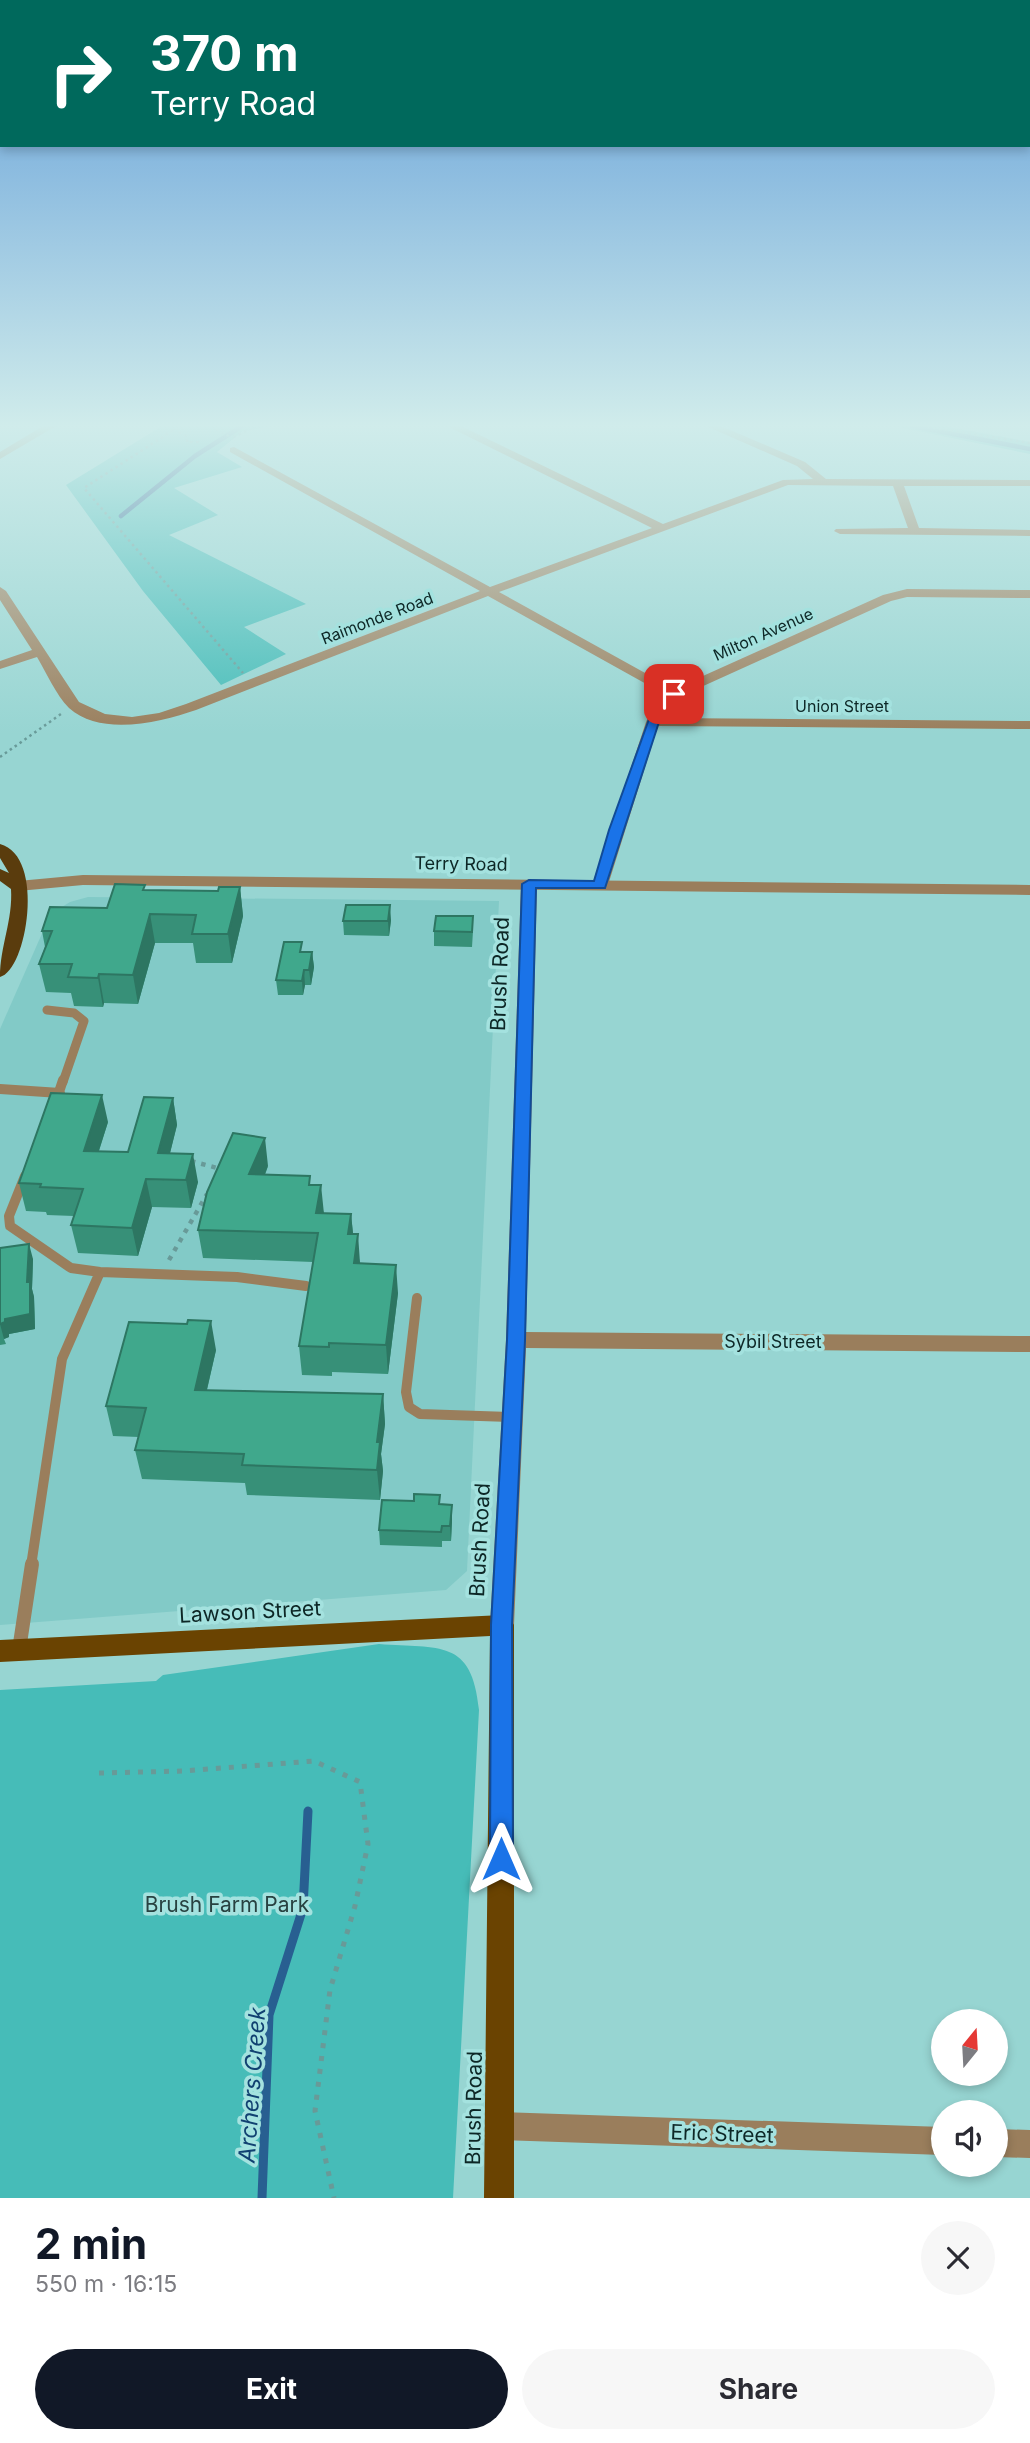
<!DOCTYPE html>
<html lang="en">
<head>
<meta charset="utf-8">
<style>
  :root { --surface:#fff; --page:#f7f7f7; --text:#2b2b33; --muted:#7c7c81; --accent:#111827 }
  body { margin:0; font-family:Inter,sans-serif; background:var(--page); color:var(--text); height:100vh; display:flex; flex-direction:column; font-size:26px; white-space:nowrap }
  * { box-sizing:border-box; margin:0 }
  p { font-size:23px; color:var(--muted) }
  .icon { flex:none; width:38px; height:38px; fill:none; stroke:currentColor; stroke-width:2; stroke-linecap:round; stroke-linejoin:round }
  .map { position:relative; height:2198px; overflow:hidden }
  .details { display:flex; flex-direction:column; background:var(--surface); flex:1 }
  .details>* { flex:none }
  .top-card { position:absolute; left:0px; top:0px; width:1031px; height:147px; box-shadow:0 4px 10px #0003; background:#00695c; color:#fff; overflow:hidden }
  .needle { width:46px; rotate:18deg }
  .tools { position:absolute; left:931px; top:2009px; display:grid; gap:14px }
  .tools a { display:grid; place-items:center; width:77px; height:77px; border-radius:50%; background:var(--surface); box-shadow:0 4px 10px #0003; font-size:35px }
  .pin { position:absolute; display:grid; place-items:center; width:60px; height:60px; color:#fff; margin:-30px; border-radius:14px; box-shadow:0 4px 10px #0006 }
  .me { position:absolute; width:77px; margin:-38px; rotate:0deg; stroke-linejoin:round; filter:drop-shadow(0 0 5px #0008) }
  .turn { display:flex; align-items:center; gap:24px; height:147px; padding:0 35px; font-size:32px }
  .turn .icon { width:91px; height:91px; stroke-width:2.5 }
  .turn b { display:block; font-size:49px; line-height:60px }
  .round { display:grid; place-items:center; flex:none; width:74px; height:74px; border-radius:37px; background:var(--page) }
  .summary { display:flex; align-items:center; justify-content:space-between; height:119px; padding:0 35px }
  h1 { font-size:42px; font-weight:700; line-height:52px; color:var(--accent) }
  .button { display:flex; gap:14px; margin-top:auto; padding:14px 35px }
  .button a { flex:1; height:80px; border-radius:42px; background:var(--accent); color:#fff; font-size:28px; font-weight:700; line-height:80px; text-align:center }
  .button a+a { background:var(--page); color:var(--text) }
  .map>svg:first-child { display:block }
  .built { fill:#82cac7 }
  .green { fill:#46bcb8 }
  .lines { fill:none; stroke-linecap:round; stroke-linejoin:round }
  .stream-far1 { stroke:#285f91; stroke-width:4.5 }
  .stream { stroke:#285f91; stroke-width:9 }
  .path-far2 { stroke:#689a98; stroke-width:2.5; stroke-dasharray:2.5 3.5; stroke-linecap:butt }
  .path-far1 { stroke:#689a98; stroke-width:4.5; stroke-dasharray:4.5 6; stroke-linecap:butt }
  .path { stroke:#689a98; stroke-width:5; stroke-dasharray:5 8; stroke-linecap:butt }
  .service-far2 { stroke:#9a7e5c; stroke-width:9 }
  .service-far1 { stroke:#9a7e5c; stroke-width:10 }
  .service { stroke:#9a7e5c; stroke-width:14 }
  .minor { fill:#9a7e5c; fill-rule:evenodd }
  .tertiary { fill:#9a7e5c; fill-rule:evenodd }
  .primary { fill:#6a4301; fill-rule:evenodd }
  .trunk { fill:#5a3c0d; fill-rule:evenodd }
  .wall { fill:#379078 }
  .shaded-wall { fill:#2d7662 }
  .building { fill:#40a88c; stroke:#2d7662; stroke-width:2 }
  .route { fill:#1a73e8; stroke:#114b97; stroke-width:2 }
  .labels { text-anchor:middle; stroke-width:7; stroke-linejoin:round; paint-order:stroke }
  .far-street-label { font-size:16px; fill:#0d2726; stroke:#a4e2df }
  .street-label { font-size:18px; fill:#0d2726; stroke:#a4e2df }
  .near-street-label { font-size:21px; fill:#0d2726; stroke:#a4e2df }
  .near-park-label { font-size:21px; fill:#284241; stroke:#a4e2df }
  .near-water-label { font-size:23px; font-style:italic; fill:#114171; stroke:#a4e2df }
</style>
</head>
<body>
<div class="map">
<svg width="1030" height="2198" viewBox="0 0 1030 2198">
  <rect width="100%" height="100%" fill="#97d5d2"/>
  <path class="built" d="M88,897L499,901L467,1571L446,1590L0,1625V1029L44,929L57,910L70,902Z"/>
  <path class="green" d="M162,426H275L243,431L217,452L242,467L174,488L218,515L169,535L306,604L244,627L286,654L221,685L143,591L66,485Z
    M893,426H944L1030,442V454Z
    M379,1644C440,1649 472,1638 479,1710L453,2198H0V1690L156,1681L163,1675Z"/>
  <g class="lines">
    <path class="stream-far1" d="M912,426L1030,449
      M121,516L195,456L242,426"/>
    <path class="stream" d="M262,2198L269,2015L303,1908L308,1811"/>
    <path class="path-far2" d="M211,426L230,437
      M921,426L1030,443
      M178,427L84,488L243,673
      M178,427V432L187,436V442H201
      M233,437L257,426
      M0,757L61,714"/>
    <path class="path-far1" d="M191,1161L221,1169
      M169,1260L207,1194"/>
    <path class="path" d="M99,1773L183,1771L314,1761L360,1782L368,1844L355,1906L330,1990L315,2111L334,2198"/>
    <path class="service-far2" d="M47,1010L74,1013L84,1021L63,1082"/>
    <path class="service-far1" d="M0,1089L60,1093
      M55,1104L63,1080
      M25,1176L9,1216L10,1226L71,1268L100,1272L237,1277L306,1286
      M417,1298L406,1392L409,1407L420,1414L512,1417
      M31,1566L62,1359L100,1272"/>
    <path class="service" d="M19,1650L32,1564"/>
    <path class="minor" d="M43,426H56L0,459V452Z
      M447,426H461L663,524L783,480L813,479L797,466L706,426H721L805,462L826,479L1030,480V486H904L919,528L1030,530V536L840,534L834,531L836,529L908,528L893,486L788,485L499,592L674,689L883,595L907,589L1030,590V598L907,597L891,601L679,697L665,710L661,718L1030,721V729L658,726L608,885L600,890L592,885L646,722L654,705L666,695L488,596L196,710C161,722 101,737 69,708C56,695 46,672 37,657L0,669V661L32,650L0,600V587L6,591L79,702L105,714L132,717L159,713L186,704L480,591L230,452V448L234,447L490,587L652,528Z
      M529,879L537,884L526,1332L1030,1336V1352L526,1348L514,1625L510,1632L502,1635L494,1632L490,1625L506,1340L521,884Z
      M501,2112L943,2127V2155L501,2140L491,2136L487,2126L491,2116Z
      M996,2129L1030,2130V2158L996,2157Z"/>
    <path class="tertiary" d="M83,875L1030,885V895L83,885L18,891L10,886L18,881Z"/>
    <path class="primary" d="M502,1615L510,1618L514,1625V2198H484L490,1636L0,1662V1640Z"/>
    <path class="trunk" d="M0,844C46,856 27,971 0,977C0,946 13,920 11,889L0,881V869L9,873L0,858Z"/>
  </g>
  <path class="wall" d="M240,887L243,916L232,963H196L193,943H155L138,1004L104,1003L103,1007L74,1006L71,993L46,992L39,964L45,947L42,931L107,908L145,890L218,891Z
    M391,920L389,936L344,935L343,921Z
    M434,931H473L472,947L434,946Z
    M303,952H312L314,967L311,985H305L303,995H278L276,980Z
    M173,1098L177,1125L170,1153L198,1182L191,1208L152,1207L138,1256L78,1253L71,1225L74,1216L47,1215L46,1212L26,1211L19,1183L108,1122L99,1151L128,1152Z
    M268,1166L265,1175L311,1185L324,1213L351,1214L353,1234L360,1263L398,1293L388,1374L332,1372V1376L302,1375L299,1346L313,1262L203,1258L198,1230Z
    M0,1248L33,1259L32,1289L34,1297L35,1329L9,1334V1337L4,1339L6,1344L0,1345Z
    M216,1350L207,1390L383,1394L385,1424L381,1454L383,1471L380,1500L247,1495L245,1483L142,1479L135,1450L139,1437L113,1436L106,1406Z
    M440,1505L452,1520L451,1541H442V1547L380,1545L379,1530Z"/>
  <path class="shaded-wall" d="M240,887L243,916L232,963L228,934Z
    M390,905L391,920L389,936L388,921Z
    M150,914L155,943L138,1004L133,975Z
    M312,952L314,967L311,985L309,970Z
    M304,970L305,985L303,995L302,981Z
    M99,974L104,1003L103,1007L98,978Z
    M102,1095L108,1122L90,1178L84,1151Z
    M173,1098L177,1125L163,1181L158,1153Z
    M265,1138L268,1166L253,1203L249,1174Z
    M193,1154L198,1182L191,1208L186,1180Z
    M146,1179L152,1207L138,1256L132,1228Z
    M321,1185L324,1214L316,1213Z
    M351,1214L354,1243L348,1234Z
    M358,1234L360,1263L356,1292L354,1263Z
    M29,1244L33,1259L32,1289L34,1297L35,1329L9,1334V1337L4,1339L0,1324L5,1319Z
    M396,1265L398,1293L388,1374L386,1345Z
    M211,1321L216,1350L200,1419L195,1390Z
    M383,1394L385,1424L381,1454L383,1471L380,1500L377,1470V1442Z
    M452,1505V1520L451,1541L450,1526Z"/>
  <path class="building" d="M115,884L145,885L143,890L218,891L219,887H240L228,934H192L196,915L150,914L133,975L99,974L98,978L68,977L72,964H39L52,931H42L50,907L107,908Z
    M346,905H390L388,921H343Z
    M436,916H473L472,932L434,931Z
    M284,942H302L300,952H312L309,970H304L302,981L276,980Z
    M51,1093L102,1095L84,1151L128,1152L144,1097L173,1098L158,1153L193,1154L186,1180L146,1179L132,1228L71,1225L83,1189L40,1187L41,1184L19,1183Z
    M233,1133L265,1138L249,1174L310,1176L309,1185H321L316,1213L351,1214L348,1234H358L354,1263L396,1265L386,1345L329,1343V1347L299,1346L318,1233L198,1230L207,1192Z
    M29,1244L27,1282H30V1314L5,1319V1322L0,1324V1248Z
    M188,1320L211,1321L195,1390L383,1394L377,1442H380L377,1470L242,1465L244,1454L135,1450L146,1408L106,1406L129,1322L187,1324Z
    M414,1494L440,1495L439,1504L452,1505L450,1526H442L441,1532L379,1530L382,1500L414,1501Z"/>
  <linearGradient id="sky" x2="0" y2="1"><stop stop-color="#5f9cd8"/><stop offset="0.58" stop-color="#d0eceb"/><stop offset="1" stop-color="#d0eceb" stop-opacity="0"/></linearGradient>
  <rect width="1030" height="734" fill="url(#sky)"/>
  <path class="route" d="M674,691L680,694L664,710L659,722L605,888H536L525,1340L512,1625L513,1859L510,1867L501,1870L493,1867L490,1859L491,1625L507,1340L522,884L529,880L594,881L609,830L653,708Z"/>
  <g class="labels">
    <g class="far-street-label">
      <text transform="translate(377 618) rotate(-21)" y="6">Raimonde Road</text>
      <text transform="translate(763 634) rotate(-24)" y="6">Milton Avenue</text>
      <text x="842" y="712">Union Street</text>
    </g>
    <g class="street-label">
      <text transform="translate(461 864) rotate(1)" y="6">Terry Road</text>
      <text x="773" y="1348">Sybil Street</text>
    </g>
    <g class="near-street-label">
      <text transform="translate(500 974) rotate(-88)" y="7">Brush Road</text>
      <text transform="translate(480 1540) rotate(-87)" y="7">Brush Road</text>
      <text transform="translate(250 1612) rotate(-3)" y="7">Lawson Street</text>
      <text transform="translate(474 2108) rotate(-89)" y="7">Brush Road</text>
      <text transform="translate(722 2134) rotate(2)" y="7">Eric Street</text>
    </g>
    <g class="near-park-label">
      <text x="227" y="1912">Brush Farm Park</text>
    </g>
    <g class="near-water-label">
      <text transform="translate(252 2085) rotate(-86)" y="8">Archers Creek</text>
    </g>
  </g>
</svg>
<div class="tools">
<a><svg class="needle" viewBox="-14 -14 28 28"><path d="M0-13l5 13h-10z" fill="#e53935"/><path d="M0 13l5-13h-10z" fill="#7c7c81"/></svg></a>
<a><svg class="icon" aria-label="sound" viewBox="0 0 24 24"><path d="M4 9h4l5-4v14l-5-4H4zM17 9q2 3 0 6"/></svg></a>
</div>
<div class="pin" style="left:674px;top:694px;background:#d93025"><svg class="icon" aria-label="arrive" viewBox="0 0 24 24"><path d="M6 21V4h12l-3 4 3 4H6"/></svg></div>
<svg class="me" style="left:501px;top:1859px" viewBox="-20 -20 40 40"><path d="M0-17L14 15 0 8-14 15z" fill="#1a73e8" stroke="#fff" stroke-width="4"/></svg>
<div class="top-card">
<div class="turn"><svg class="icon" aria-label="right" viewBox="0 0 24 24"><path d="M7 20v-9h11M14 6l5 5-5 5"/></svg><div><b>370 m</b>Terry Road</div></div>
</div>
</div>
<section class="details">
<div class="summary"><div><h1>2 min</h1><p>550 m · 16:15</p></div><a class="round"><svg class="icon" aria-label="close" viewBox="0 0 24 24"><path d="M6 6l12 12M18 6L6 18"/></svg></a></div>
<div class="button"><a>Exit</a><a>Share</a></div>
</section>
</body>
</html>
